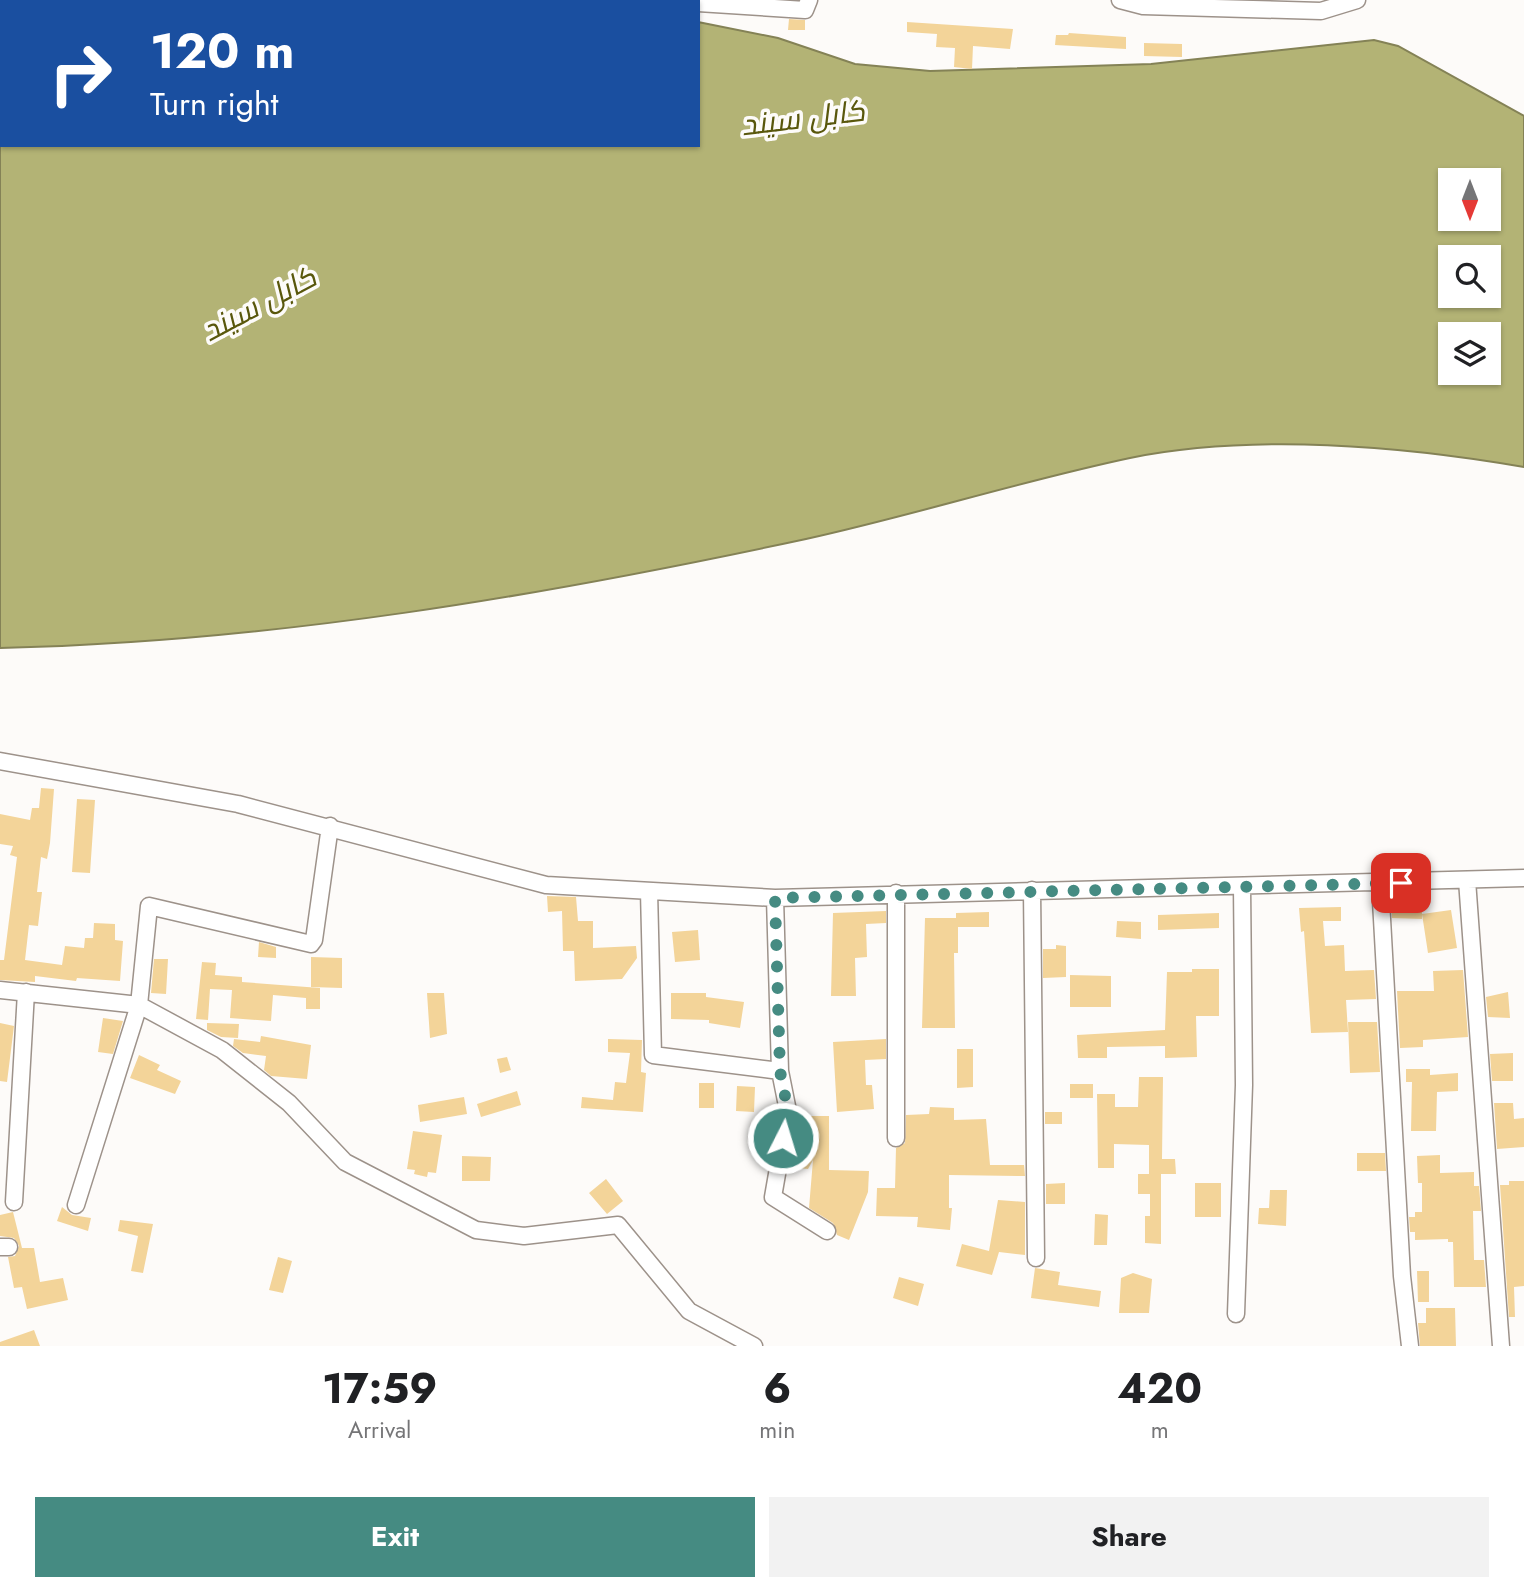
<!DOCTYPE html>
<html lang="en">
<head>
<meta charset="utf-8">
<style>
  :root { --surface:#fff; --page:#f2f2f2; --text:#202124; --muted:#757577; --accent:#458b82 }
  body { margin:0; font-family:Jost,Cairo,sans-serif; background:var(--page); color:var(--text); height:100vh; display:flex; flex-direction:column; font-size:26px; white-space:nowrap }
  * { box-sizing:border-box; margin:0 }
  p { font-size:23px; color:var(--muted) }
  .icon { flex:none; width:38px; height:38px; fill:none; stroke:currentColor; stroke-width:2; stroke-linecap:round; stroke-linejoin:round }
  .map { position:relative; height:1346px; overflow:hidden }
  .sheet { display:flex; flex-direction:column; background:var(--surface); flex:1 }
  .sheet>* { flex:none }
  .guide { position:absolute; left:0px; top:0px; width:700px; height:147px; box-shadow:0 2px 5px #0004; background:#1a4fa0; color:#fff; overflow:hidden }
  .needle { width:46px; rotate:180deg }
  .buttons { position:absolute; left:1438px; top:168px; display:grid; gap:14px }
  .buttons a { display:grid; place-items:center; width:63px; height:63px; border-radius:0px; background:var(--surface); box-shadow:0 2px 5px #0004; font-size:35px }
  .pin { position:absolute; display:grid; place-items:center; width:60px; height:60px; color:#fff; margin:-30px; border-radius:14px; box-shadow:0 4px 10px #0006 }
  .me { position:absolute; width:77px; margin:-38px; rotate:5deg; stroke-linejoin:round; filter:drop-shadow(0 0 5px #0008) }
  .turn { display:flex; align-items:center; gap:24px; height:147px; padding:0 35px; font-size:32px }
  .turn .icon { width:91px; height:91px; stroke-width:2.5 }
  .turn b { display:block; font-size:49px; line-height:60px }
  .eta { display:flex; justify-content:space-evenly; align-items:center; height:119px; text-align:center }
  .eta b { font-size:42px; font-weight:700; line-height:49px }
  .cta { display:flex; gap:14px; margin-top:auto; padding:14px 35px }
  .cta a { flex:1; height:80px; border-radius:0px; background:var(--accent); color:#fff; font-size:28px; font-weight:700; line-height:80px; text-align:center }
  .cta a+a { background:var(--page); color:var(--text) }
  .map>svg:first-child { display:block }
  .water { fill:#b3b375; stroke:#848256; stroke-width:2; fill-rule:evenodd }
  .building { fill:#f3d499 }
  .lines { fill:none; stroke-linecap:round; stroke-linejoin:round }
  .minor-casing { stroke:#9d928a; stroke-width:19 }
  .minor { stroke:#fff; stroke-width:16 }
  .route { stroke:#458b82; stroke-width:12; stroke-dasharray:0 21.6 }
  .labels { text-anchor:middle; stroke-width:7; stroke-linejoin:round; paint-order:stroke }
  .water-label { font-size:30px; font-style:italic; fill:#59570c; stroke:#fdfbf9 }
</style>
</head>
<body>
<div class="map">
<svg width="1524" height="1346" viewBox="0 0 1524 1346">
  <rect width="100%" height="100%" fill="#fdfbf9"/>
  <path class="water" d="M0,0L378,2H2V145H698V22L778,38L855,64L930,71L1151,64L1374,40L1398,46L1524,116V467C1402,446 1253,433 1130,458C1021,481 915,515 806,539C541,596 272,642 0,648ZM1451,180H1489V219H1451ZM1451,257H1489V296H1451ZM1451,334H1489V373H1451Z"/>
  <path class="building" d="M789,19L805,20V30H788Z
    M907,22L1013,29L1010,49L973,46L972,69L954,67L955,48L936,47L937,34L907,32Z
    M1069,33L1126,37V49L1055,45L1056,35H1068Z
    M1144,43L1182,44V57L1144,56Z
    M41,788L54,789L50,843L47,859L41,857L37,892H42L38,926L29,925L25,960L62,965L65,946L84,948L85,938H93L94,923L115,924V940L123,941L120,981L77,978L76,981L35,976V982L0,980V960H4L17,857L10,855L13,846L0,844V814L30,820L32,808H39Z
    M77,799L95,800L90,873L72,872Z
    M547,896L576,897L578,921H593V948L636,946L637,958L622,979L575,981L574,951H563L562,911L548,912Z
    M1391,897L1422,898V919L1392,918Z
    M1341,907V921H1323L1325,946L1344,945L1345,971L1374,970L1376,999L1346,1000L1348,1032L1311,1033L1304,931L1301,932L1299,908Z
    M1451,910L1457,948L1428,953L1422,914Z
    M886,911V923L866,924L867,957L855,958L856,996H831L833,913Z
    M989,912V927H958V953H954L955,1028H922L925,918H956V913Z
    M1219,913V928L1158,930V915Z
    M1117,921L1141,922V939L1116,937Z
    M698,930L700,960L675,962L672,932Z
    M259,942L276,947V958L258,957Z
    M1056,945L1066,946V977L1043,978V949H1056Z
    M311,957L342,958V988L311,987Z
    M154,959H168L166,994L151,993Z
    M202,962L216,963L215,975L242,977V982L320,988V1009H306V998L273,995L271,1021L230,1018L232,990L210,989L208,1020L196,1019Z
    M1192,969H1219V1016H1196L1197,1057L1165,1058V1046L1107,1047V1058H1078L1077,1035L1165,1030L1167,972H1192Z
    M1463,970L1468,1037L1423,1040V1047L1400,1048L1397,991H1434L1433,971Z
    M1070,975L1111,976V1007H1070Z
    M1508,992L1510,1018L1488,1017L1486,997Z
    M427,993H444L447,1034L430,1038Z
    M671,993H706V997L744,1002L740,1028L709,1023V1020L671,1019Z
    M103,1018L123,1021L113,1054L98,1052Z
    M1348,1022H1377L1380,1072L1350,1073Z
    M0,1023L14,1026L7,1082L0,1081Z
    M207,1023L239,1024L238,1038L221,1037L207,1030Z
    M261,1036L311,1045L307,1079L271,1076L264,1070L266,1056L243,1053L233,1046L234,1039L260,1042Z
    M608,1039L642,1040L641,1072L646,1073L643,1112L581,1108L582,1097L613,1100L615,1082L626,1083L630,1053L608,1052Z
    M886,1039V1059L865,1060L866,1085H872L874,1109L837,1112L833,1042Z
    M957,1049H973V1087L957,1088Z
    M1513,1053V1081H1492L1490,1054Z
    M139,1055L160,1065L157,1070L181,1081L175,1094L130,1078Z
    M507,1057L511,1070L500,1073L497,1059Z
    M1406,1069H1430V1075L1458,1073V1091L1437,1092L1436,1131H1411L1412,1082H1406Z
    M1139,1077H1163L1162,1159H1175L1176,1174H1161V1244L1145,1243V1216H1150V1194H1138V1174H1149V1145L1114,1144V1168H1098L1097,1094H1115V1107H1138Z
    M699,1083H714V1108H699Z
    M1070,1084H1093V1098H1070Z
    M737,1086L755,1087L754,1112L736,1111Z
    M517,1091L521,1105L481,1117L477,1104Z
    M464,1097L467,1114L420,1122L418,1105Z
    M1494,1103H1513L1514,1119L1524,1118V1147L1497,1149Z
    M930,1107L954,1108V1120L986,1119L990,1165H1024L1025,1176L949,1175V1208H952L950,1230L917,1227L918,1217L876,1216L877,1188H895L896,1148L905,1143L906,1115L929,1114Z
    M1045,1112H1062V1124H1045Z
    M807,1116H829V1170L869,1171L868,1192L849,1240L837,1235L833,1223L809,1208L813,1160L808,1169L789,1167L791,1157H808Z
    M413,1131L442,1135L436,1173L428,1172L427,1177L414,1174L415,1170L407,1169Z
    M1357,1153H1385L1386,1171H1357Z
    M1440,1155V1173L1474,1172V1186H1479L1481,1211H1473L1474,1260H1484L1486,1287H1454L1453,1242H1448V1239L1415,1240V1232H1410L1409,1217H1415V1212H1422V1183H1418L1417,1156Z
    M462,1156L491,1157L490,1181H462Z
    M606,1179L623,1201L607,1214L589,1193Z
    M1509,1181H1524V1286L1514,1287L1515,1317H1509L1500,1185H1509Z
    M1065,1183V1204H1046V1184Z
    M1195,1183H1221V1217H1195Z
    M1270,1190H1287L1286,1226L1258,1224L1259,1208H1269Z
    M998,1200L1025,1202V1255L999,1252L992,1275L956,1266L962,1244L989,1251Z
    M62,1207L72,1215L91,1218L88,1231L57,1221Z
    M13,1212L22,1248H34L40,1282L63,1278L68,1300L27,1309L22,1287L14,1288L8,1257L15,1256L19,1246L14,1238L0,1236V1215Z
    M1095,1214L1108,1215L1107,1245H1094Z
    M120,1220L153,1224L143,1273L131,1271L138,1236L118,1231Z
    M278,1257L292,1261L283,1293L269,1290Z
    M1035,1268L1060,1272L1058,1285L1101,1291L1099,1307L1031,1298Z
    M1417,1271H1429V1302H1418Z
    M1133,1273L1152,1279L1149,1313H1119L1121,1278Z
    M899,1277L924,1284L918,1306L893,1298Z
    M1426,1308H1455L1456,1346H1420L1418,1323H1426Z
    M34,1330L40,1346H0V1342Z"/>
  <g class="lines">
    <defs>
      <path id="minor" d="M664,0L688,2
        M1120,0L1143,6L1321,11L1357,0
        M698,3L805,10L809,0
        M0,761L238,804L546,885L775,898L1524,878
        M1467,880L1501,1346
        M1380,883L1402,1276L1410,1346
        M1032,890L1036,1258
        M649,891L653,1055L780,1071
        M896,893V1138
        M775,898L780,1071L788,1111L773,1197L827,1231
        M0,990L139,1005L222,1050L289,1103L345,1162L476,1230L524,1236L618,1225L689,1311L754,1346
        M14,1202L26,992
        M76,1205L139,1005L149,906L311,944L314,940L330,826
        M0,1247H9
        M1236,1314L1244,1085L1242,886"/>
    </defs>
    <use href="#minor" class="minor-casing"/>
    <use href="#minor" class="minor"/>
  </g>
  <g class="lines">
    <path class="route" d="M783,1138L788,1111L780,1071L775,898L1401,883"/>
  </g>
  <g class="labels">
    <g class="water-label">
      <text transform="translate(803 118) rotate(-7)" y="10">کابل سيند</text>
      <text transform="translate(259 304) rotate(-28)" y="10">کابل سيند</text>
    </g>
  </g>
</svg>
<div class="buttons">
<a><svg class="needle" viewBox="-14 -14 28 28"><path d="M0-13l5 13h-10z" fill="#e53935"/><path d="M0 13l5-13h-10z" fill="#757577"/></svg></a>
<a><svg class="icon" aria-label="search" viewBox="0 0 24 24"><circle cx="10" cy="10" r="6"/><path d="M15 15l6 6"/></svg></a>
<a><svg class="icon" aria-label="layers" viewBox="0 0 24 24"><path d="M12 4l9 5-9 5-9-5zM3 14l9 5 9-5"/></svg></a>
</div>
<div class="pin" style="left:1401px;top:883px;background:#d93025"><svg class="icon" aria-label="arrive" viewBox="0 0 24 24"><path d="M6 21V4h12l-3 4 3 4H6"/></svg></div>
<svg class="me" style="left:783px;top:1138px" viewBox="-20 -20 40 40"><circle r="17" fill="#458b82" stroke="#fff" stroke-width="3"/><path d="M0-11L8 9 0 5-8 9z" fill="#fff"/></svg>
<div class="guide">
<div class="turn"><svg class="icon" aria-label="right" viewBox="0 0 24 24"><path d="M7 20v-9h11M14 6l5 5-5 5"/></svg><div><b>120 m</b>Turn right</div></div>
</div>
</div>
<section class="sheet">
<div class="eta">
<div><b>17:59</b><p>Arrival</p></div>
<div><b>6</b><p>min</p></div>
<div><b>420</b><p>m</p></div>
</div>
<div class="cta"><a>Exit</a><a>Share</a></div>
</section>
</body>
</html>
